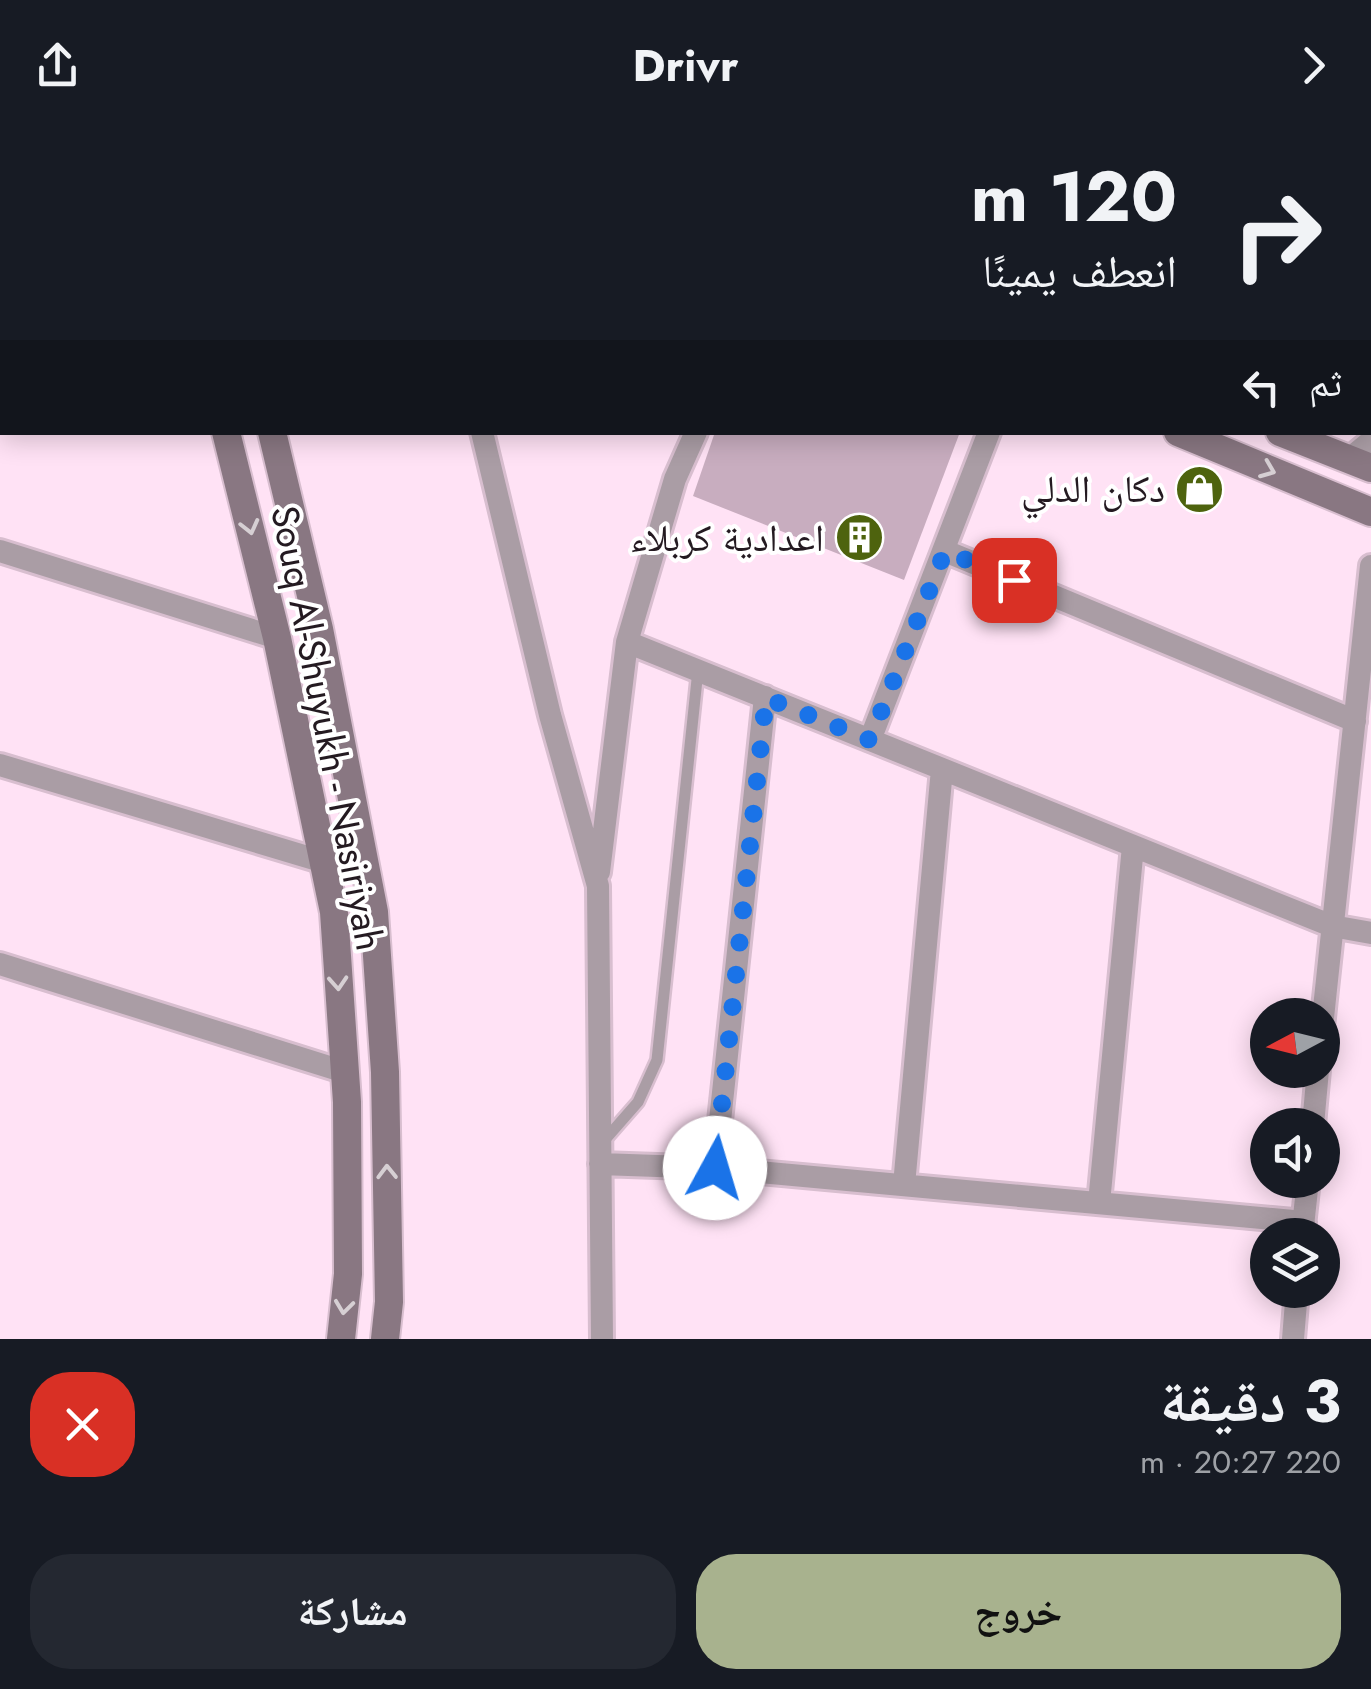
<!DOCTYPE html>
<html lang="ar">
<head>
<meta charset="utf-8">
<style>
  :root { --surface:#171b24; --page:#242831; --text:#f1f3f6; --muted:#9ea1a6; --accent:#a8b28e }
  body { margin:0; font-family:Jost,"Noto Naskh Arabic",sans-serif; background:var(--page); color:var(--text); direction:rtl; height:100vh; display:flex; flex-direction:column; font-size:38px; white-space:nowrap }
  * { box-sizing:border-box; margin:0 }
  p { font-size:32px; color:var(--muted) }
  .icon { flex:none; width:55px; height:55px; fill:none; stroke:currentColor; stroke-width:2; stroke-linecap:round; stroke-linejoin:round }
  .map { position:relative; height:1209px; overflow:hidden; direction:ltr }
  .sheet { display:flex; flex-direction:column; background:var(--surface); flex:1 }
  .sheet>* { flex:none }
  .banner { position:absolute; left:0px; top:0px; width:1372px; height:305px; box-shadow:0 5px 25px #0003; direction:rtl; background:#171b24; color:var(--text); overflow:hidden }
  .needle { width:65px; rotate:263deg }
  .controls { position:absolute; left:1250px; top:868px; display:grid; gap:20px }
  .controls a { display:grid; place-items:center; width:90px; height:90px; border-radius:50%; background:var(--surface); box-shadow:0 5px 25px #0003; font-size:50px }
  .pin { position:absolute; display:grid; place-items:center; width:85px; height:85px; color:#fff; margin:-42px; border-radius:20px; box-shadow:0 5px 15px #0006 }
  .me { position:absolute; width:110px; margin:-55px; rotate:6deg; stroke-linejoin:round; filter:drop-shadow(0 0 8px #0008) }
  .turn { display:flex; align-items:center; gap:35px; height:210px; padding:0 30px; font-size:45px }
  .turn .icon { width:130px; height:130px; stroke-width:2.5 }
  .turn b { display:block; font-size:70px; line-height:85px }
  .then { display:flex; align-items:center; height:95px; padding:0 30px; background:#0003; gap:20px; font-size:38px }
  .round { display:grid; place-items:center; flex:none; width:105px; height:105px; border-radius:40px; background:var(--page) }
  .headline { display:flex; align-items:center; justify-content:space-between; height:170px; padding:0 30px }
  h1 { font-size:60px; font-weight:700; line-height:75px }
  .action { display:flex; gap:20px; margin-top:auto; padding:20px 30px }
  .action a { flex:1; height:115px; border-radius:40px; background:var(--accent); color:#111; font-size:40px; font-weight:700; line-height:115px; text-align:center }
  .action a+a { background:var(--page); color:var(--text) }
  header { display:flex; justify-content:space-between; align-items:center; height:130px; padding:0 30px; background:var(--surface); font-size:45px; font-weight:700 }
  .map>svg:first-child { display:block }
  .building { fill:#c8adbf }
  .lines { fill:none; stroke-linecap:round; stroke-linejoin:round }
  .service-casing { stroke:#d8becf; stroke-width:16 }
  .minor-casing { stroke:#d8becf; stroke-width:28 }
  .secondary-casing { stroke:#d8becf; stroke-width:32 }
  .service { stroke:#aa9da5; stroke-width:11 }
  .minor { stroke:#aa9da5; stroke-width:22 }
  .secondary { stroke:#897782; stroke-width:28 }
  .oneway { stroke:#d6cfd3 }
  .route { stroke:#1a73e8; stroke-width:18; stroke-dasharray:0 32.4 }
  .labels { text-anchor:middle; stroke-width:8; stroke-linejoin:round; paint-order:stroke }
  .poi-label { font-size:38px; fill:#241a21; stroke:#fff; text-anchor:end }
  .street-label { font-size:38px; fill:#241a21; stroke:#fff }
</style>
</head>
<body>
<header><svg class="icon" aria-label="forward" viewBox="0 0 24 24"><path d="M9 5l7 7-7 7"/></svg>Drivr<svg class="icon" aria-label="share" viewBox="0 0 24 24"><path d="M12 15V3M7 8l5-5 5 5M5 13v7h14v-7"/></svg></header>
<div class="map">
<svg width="1371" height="1209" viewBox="0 0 1371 1209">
  <rect width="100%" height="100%" fill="#ffe2f5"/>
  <path class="building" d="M715,302H960L904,450L693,366Z"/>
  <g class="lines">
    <defs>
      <path id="service" d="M603,1012L638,972L657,930L698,540"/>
      <path id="minor" d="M1120,0L1123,2
        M776,2L778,0
        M1209,2L1211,0
        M1370,201H1371
        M482,302L550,585L598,756L602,1209
        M1348,330L1371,311
        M0,421L277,508
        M945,421L1355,591
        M627,512L1332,796L1371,803
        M870,610L989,302
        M0,635L324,732
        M599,742L627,512L675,349L696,302
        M0,834L345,942
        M1322,897L1371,436
        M1313,995L1318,940
        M600,1034L715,1038L1304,1092
        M715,1038L765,567
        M904,1055L942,639
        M1099,1073L1133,716
        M1302,1105L1308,1050
        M1293,1209L1297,1160"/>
      <path id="secondary" d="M153,0V2
        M201,0V2
        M462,0L468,2
        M560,0L566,2
        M226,302L277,508L334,782L347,972L348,1144L341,1209
        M272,302L319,499L374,782L385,942L389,1172L385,1209
        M1178,302L1371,382
        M1280,302L1371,338"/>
    </defs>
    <use href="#service" class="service-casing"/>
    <use href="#minor" class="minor-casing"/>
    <use href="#secondary" class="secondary-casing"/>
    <use href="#service" class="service"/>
    <use href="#minor" class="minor"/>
    <use href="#secondary" class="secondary"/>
  </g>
  <defs><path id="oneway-chevron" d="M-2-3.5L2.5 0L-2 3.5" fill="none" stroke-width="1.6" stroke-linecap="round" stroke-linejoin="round" transform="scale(2.5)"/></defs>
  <g class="oneway">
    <use href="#oneway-chevron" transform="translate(1268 340) rotate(22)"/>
    <use href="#oneway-chevron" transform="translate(250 397) rotate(76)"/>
    <use href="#oneway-chevron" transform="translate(338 853) rotate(86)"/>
    <use href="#oneway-chevron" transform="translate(387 1042) rotate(-91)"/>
    <use href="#oneway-chevron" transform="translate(344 1177) rotate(97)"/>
  </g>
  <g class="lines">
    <path class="route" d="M715,1038L766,568L870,610L945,421L1014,450"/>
  </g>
  <defs>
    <symbol id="shop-disc" viewBox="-11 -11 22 22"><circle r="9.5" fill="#4e630e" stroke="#fff"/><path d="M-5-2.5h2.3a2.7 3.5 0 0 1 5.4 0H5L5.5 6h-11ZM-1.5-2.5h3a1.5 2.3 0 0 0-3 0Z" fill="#fff"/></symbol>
    <symbol id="building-disc" viewBox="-11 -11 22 22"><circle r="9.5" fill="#4e630e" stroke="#fff"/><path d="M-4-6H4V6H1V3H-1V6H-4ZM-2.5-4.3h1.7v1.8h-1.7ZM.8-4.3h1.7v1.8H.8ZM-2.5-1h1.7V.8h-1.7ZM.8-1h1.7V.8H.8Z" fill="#fff"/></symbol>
  </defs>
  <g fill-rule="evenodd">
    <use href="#shop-disc" x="1172" y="332" width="55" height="55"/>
    <use href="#building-disc" x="832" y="380" width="55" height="55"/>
  </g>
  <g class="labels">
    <g class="poi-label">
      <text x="1165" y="372">دكان الدلي</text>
      <text x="824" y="421">اعدادية كربلاء</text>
    </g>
    <g class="street-label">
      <text transform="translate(327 598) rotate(79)" y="13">Souq Al-Shuyukh - Nasiriyah</text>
    </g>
  </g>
</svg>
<div class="controls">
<a><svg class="needle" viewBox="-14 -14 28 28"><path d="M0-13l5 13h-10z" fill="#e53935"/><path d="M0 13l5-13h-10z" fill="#9ea1a6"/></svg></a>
<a><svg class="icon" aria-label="sound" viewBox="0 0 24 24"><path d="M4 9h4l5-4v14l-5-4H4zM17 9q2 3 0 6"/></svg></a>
<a><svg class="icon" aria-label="layers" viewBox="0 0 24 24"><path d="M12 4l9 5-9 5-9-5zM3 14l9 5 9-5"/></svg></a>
</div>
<div class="pin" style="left:1014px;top:450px;background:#d93025"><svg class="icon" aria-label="arrive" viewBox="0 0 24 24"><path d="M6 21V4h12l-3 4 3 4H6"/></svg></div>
<svg class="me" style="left:715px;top:1038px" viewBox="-20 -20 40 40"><circle r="19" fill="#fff"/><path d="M0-13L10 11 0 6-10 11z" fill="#1a73e8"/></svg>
<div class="banner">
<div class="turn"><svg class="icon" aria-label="right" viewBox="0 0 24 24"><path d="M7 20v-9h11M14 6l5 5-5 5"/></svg><div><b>120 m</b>انعطف يمينًا</div></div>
<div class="then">ثم<svg class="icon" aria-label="left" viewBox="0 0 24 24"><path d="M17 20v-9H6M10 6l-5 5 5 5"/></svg></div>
</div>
</div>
<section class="sheet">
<div class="headline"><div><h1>3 دقيقة</h1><p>220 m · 20:27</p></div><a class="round" style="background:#d93025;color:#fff"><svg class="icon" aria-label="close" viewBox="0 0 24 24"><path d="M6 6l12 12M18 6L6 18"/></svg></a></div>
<div class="action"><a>خروج</a><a>مشاركة</a></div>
</section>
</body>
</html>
